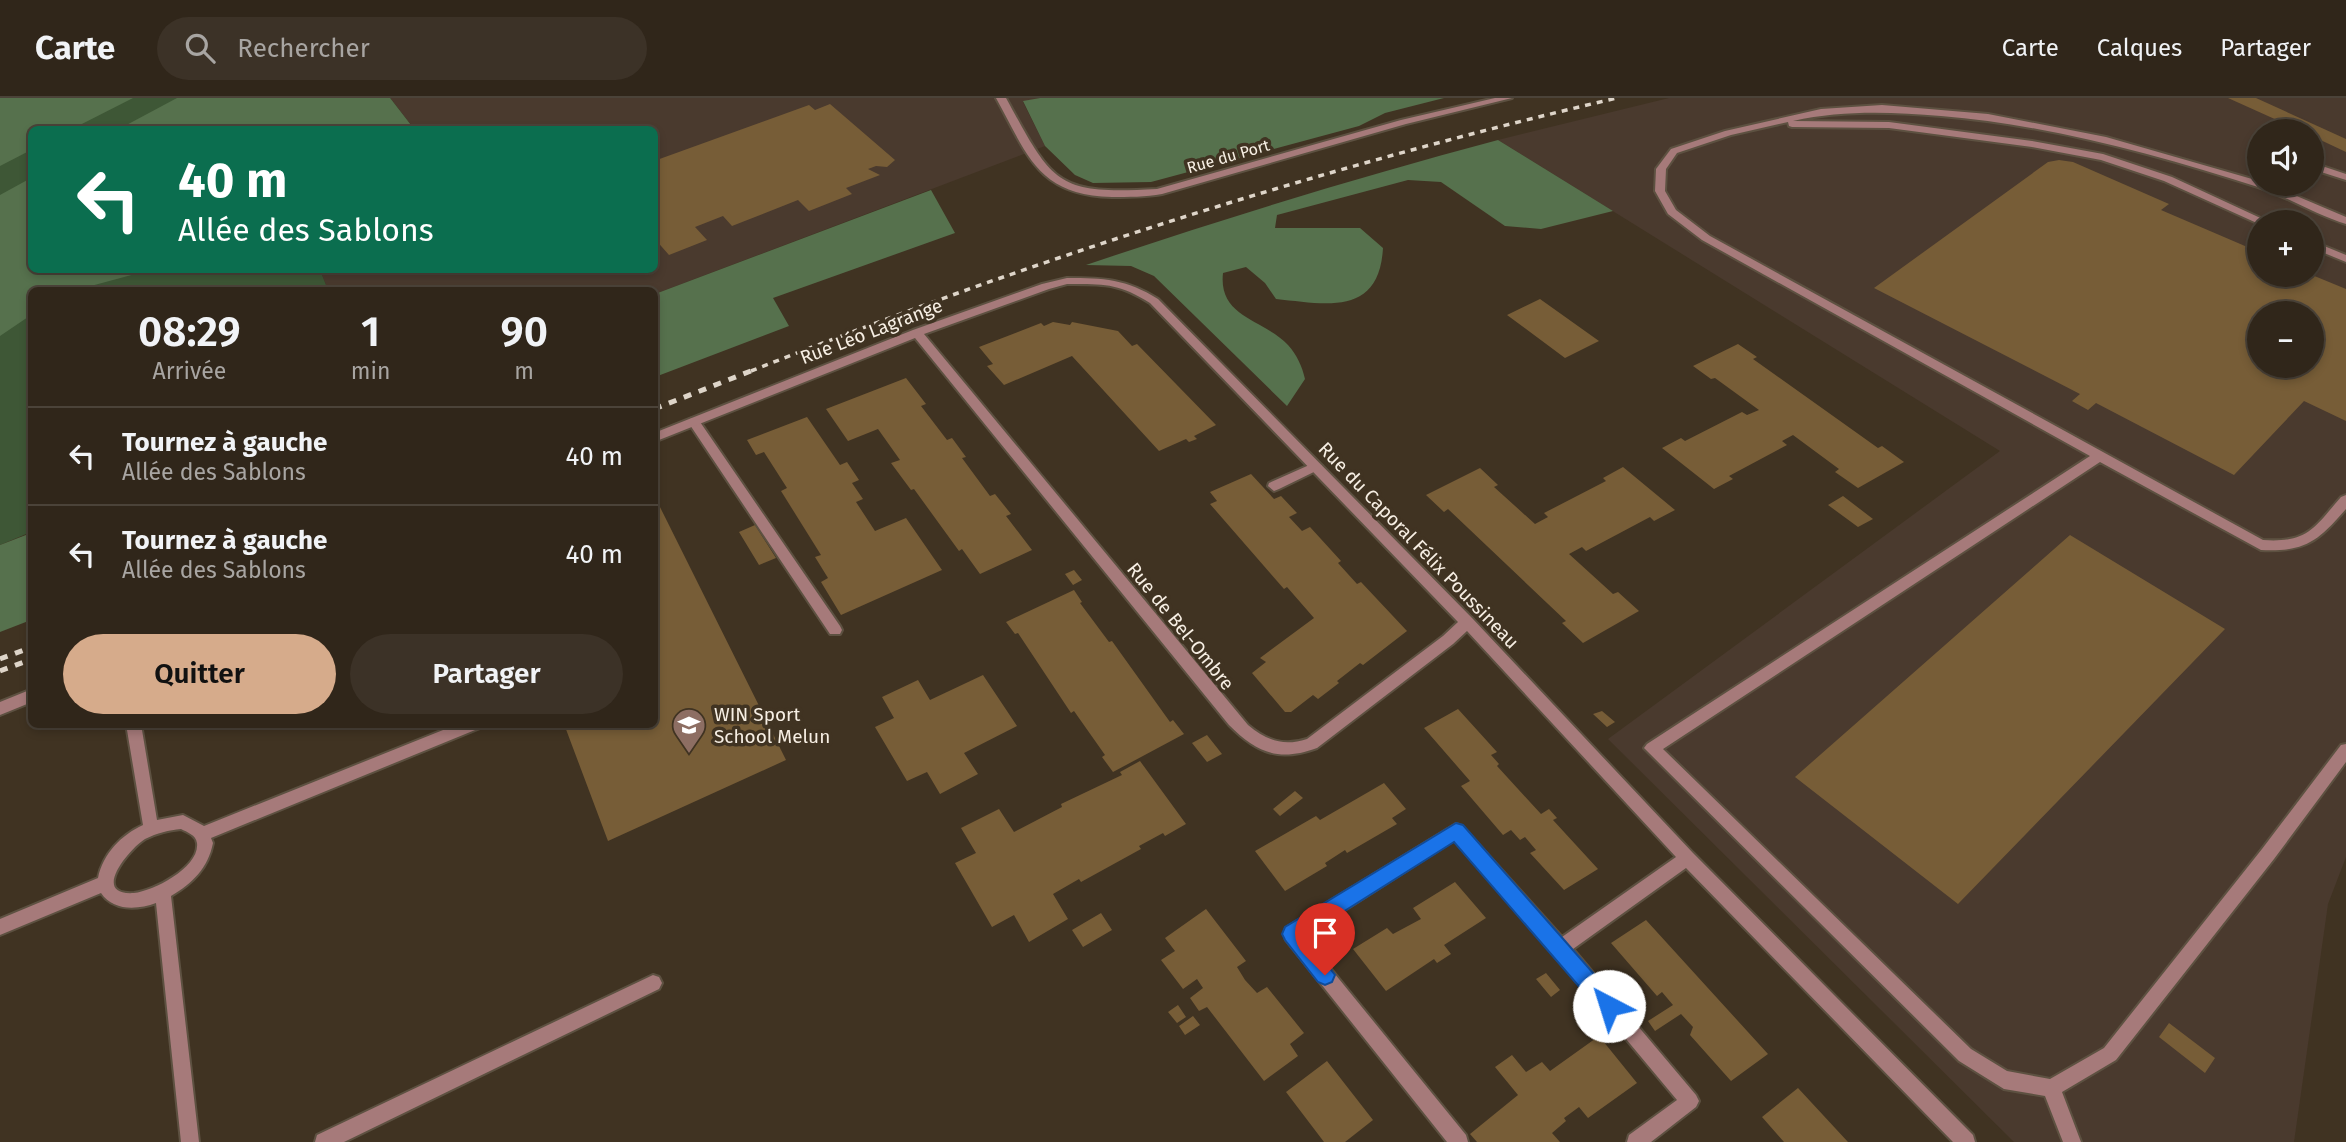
<!DOCTYPE html>
<html lang="fr">
<head>
<meta charset="utf-8">
<style>
  :root { --surface:#30261a; --page:#3c3227; --text:#f1f3f6; --muted:#a8a5a2; --line:#4b4339; --accent:#d6ab8b }
  body { margin:0; font-family:"Fira Sans",sans-serif; background:var(--page); color:var(--text); height:100vh; display:flex; flex-direction:column; font-size:26px; white-space:nowrap }
  * { box-sizing:border-box; margin:0 }
  p { font-size:23px; color:var(--muted) }
  .icon { flex:none; width:38px; height:38px; fill:none; stroke:currentColor; stroke-width:2; stroke-linecap:round; stroke-linejoin:round }
  .map { position:relative; flex:1; overflow:hidden }
  .drawer { position:absolute; left:28px; top:189px; width:630px; height:441px; display:flex; flex-direction:column; background:var(--surface); border-radius:10px; box-shadow:0 4px 10px #0003,0 0 0 2px var(--line) }
  .drawer>* { flex:none }
  .guide { position:absolute; left:28px; top:28px; width:630px; height:147px; border-radius:10px; box-shadow:0 4px 10px #0003,0 0 0 2px var(--line); background:#0b6e4f; color:#fff; overflow:hidden }
  .tools { position:absolute; left:2247px; top:21px; display:grid; gap:14px }
  .tools a { display:grid; place-items:center; width:77px; height:77px; border-radius:50%; background:var(--surface); box-shadow:0 4px 10px #0003,0 0 0 2px var(--line); font-size:35px }
  .pin { position:absolute; display:grid; place-items:center; width:60px; height:60px; color:#fff; margin:-72px -30px; border-radius:50% 50% 50% 0; rotate:-45deg; box-shadow:0 0 7px #0007 }
  .pin .icon { rotate:45deg }
  .me { position:absolute; width:77px; margin:-38px; rotate:320deg; stroke-linejoin:round; filter:drop-shadow(0 0 5px #0008) }
  .turn { display:flex; align-items:center; gap:24px; height:147px; padding:0 35px; font-size:32px }
  .turn .icon { width:91px; height:91px; stroke-width:2.5 }
  .turn b { display:block; font-size:49px; line-height:60px }
  .eta { display:flex; justify-content:space-evenly; align-items:center; height:119px; text-align:center }
  .eta b { font-size:42px; font-weight:600; line-height:49px }
  .action { display:flex; gap:14px; margin-top:auto; padding:14px 35px }
  .action a { flex:1; height:80px; border-radius:42px; background:var(--accent); color:#111; font-size:28px; font-weight:600; line-height:80px; text-align:center }
  .action a+a { background:var(--page); color:var(--text) }
  ul { padding:0; list-style:none }
  li { display:flex; align-items:center; gap:21px; height:98px; padding:0 35px; border-top:2px solid var(--line) }
  li div { flex:1 }
  li b { display:block; font-size:26px }
  li em { font-style:normal }
  header { display:flex; align-items:center; gap:42px; box-sizing:border-box; height:98px; padding:0 35px; background:var(--surface); border-bottom:2px solid var(--line) }
  header strong { font-size:33px }
  nav { display:flex; gap:38px; margin-inline-start:auto; font-size:24px }
  .search { width:490px; height:63px; background:var(--page); display:flex; align-items:center; gap:18px; box-sizing:border-box; padding:0 24px; border-radius:38px; color:var(--muted); font-size:26px }
  .map>svg:first-child { display:block }
  .industrial { fill:#4a3a2e; fill-rule:evenodd }
  .green { fill:#3e5736 }
  .forest { fill:#56714d }
  .building { fill:#775d37; fill-rule:evenodd }
  .lines { fill:none; stroke-linecap:round; stroke-linejoin:round }
  .lane-casing { stroke:#5d5141; stroke-width:4 }
  .street-casing { stroke:#5d5141; stroke-width:4 }
  .lane { fill:#a67a7a; fill-rule:evenodd }
  .street { fill:#a67a7a; fill-rule:evenodd }
  .rail-far1 { stroke:#ded5c9; stroke-width:3.5; stroke-dasharray:6 6; stroke-linecap:butt }
  .rail { stroke:#ded5c9; stroke-width:5; stroke-dasharray:8 8; stroke-linecap:butt }
  .route { fill:#1a73e8; stroke:#114b97; stroke-width:2 }
  .labels { text-anchor:middle; stroke-width:7; stroke-linejoin:round; paint-order:stroke }
  .far-street-label { font-size:16px; fill:#f7efe4; stroke:#403322 }
  .street-label { font-size:19px; fill:#f7efe4; stroke:#403322 }
  .poi-label { font-size:19px; fill:#f7efe4; stroke:#403322; text-anchor:start }
</style>
</head>
<body>
<header>
<strong>Carte</strong>
<div class="search"><svg class="icon" aria-label="search" viewBox="0 0 24 24"><circle cx="10" cy="10" r="6"/><path d="M15 15l6 6"/></svg>Rechercher</div>
<nav><a>Carte</a><a>Calques</a><a>Partager</a></nav>
</header>
<div class="map">
<svg width="2346" height="1044" viewBox="0 0 2346 1044">
  <rect width="100%" height="100%" fill="#403322"/>
  <path class="industrial" d="M390,0H1040L1023,4L1045,48L655,196L654,192H328L320,172H654V32L414,31Z
    M1669,0H2346V759L2328,806L2294,1044H2014L1608,641L2000,353L1498,42ZM2259,33H2312V86H2259ZM2259,124H2312V177H2259ZM2259,215H2312V268H2259Z"/>
  <path class="green" d="M0,0H390L414,31L32,32V172H320L328,192H32L31,434L0,447Z"/>
  <path class="forest" d="M0,0H133L72,31L32,32L31,52L0,68Z
    M177,0H390L414,31H119Z
    M1040,0H1444L1385,15L1359,28L1151,84L1093,85L1075,77L1045,48L1023,3Z
    M1498,42L1613,113L1541,131L1505,128L1441,84L1408,82L1277,117L1275,130H1360L1383,150C1379,219 1326,206 1276,201L1265,185L1246,169L1223,175C1218,220 1264,221 1288,247C1297,257 1302,268 1305,281L1287,308L1154,178L1131,168L1086,167C1222,121 1359,79 1498,42Z
    M31,80L32,172H150L76,192H32L31,217L0,238V97Z
    M931,92L955,135L773,200L789,228L655,279V196Z
    M31,435V522L0,534V447Z"/>
  <path class="building" d="M2228,0H2256L2346,41V54L2312,38V33H2301Z
    M830,6L895,62L887,69L876,68L868,71L880,77L846,90L852,96L809,113L798,102L732,128L723,118L695,129L707,142L669,157L654,140V63L809,7L815,12Z
    M2059,62L2073,64L2169,106L2161,112L2259,154V177H2312L2346,191V323L2304,303L2234,377L2096,305L2088,312L2072,303L2080,296L1874,190L2048,64ZM2259,215H2312V268H2259Z
    M1540,201L1599,243L1565,260L1507,217Z
    M1053,224L1070,227L1072,224L1118,233L1132,248L1137,246L1216,327L1194,338L1197,341L1189,344L1186,341L1159,353L1072,258L1004,287L987,268L993,266L979,249L1041,225L1044,228Z
    M1738,246L1757,259L1753,261L1878,350L1882,348L1904,364L1858,390L1835,374L1839,371L1793,337L1782,343L1787,347L1729,378L1733,381L1714,391L1662,350L1681,340L1685,343L1742,314L1747,317L1759,312L1715,280L1711,281L1693,268Z
    M906,280L926,306L921,308L947,342L952,340L966,359L962,360L990,398L995,396L1011,416L1006,418L1032,452L980,476L962,451L959,453L914,391L911,392L891,365L900,362L878,331L848,343L826,311Z
    M807,319L840,367L847,364L859,382L852,385L863,401L856,404L875,433L906,420L942,472L841,517L821,484L828,480L815,459L821,457L781,393L787,390L764,354L756,357L747,342Z
    M1623,369L1675,412L1654,423L1650,419L1586,453L1582,449L1569,456L1613,496L1618,494L1639,513L1583,545L1562,525L1566,523L1448,411L1444,414L1426,397L1480,370L1498,387L1494,389L1535,426L1548,419L1544,415L1606,383L1603,380Z
    M1251,376L1274,401L1281,398L1297,415L1289,419L1302,433L1310,429L1341,463L1338,465L1357,486L1361,484L1407,533L1363,567L1360,565L1337,583L1339,585L1318,601L1313,597L1291,614H1285L1252,575L1266,564L1260,560L1314,520L1287,489L1284,491L1210,406L1217,403L1210,394Z
    M654,397L786,662L608,743L564,626H654Z
    M1843,398L1873,421L1858,429L1828,407Z
    M755,427L776,460L759,467L739,434Z
    M2070,437L2225,531L1958,806L1795,679Z
    M1074,472L1082,482L1073,487L1065,476Z
    M1074,492L1082,504L1080,505L1109,544L1112,543L1170,624L1173,622L1184,636L1113,674L1102,659L1105,657L1074,613L1071,615L1018,535L1015,536L1006,524Z
    M983,577L1017,628L964,655L978,676L940,696L927,674L907,683L875,629L894,620L882,599L918,582L930,602Z
    M1458,611L1497,654L1491,657L1499,666L1497,668L1541,716L1549,711L1557,720L1553,722L1598,771L1564,792L1530,755L1536,752L1525,739L1520,742L1511,732L1503,737L1461,688L1470,683L1424,630Z
    M1602,613L1615,624L1607,629L1593,616Z
    M1207,637L1222,656L1207,664L1192,645Z
    M1140,663L1186,726L1165,738L1163,735L1139,748L1141,751L1081,784L1079,781L1053,796L1068,821L1029,844L1014,817L992,829L955,765L976,755L961,730L999,711L1014,734L1062,709L1061,706L1122,677L1120,674Z
    M1384,685L1406,711L1392,720L1397,726L1347,755L1345,752L1325,765L1327,768L1285,793L1255,753L1316,718L1320,722Z
    M1295,693L1303,700L1280,718L1273,711Z
    M1455,784L1486,820L1444,847L1451,856L1437,865L1434,861L1386,893L1353,851L1387,830L1393,836L1421,821L1413,810Z
    M1206,811L1246,863L1237,869L1245,882L1257,895L1267,889L1304,935L1290,946L1298,958L1264,983L1207,909L1199,913L1190,900L1203,890L1197,881L1183,891L1161,862L1175,853L1165,840Z
    M1101,815L1112,832L1083,849L1072,832Z
    M1646,822L1768,956L1731,983L1690,937L1693,929L1681,916L1655,933L1648,923L1673,907L1662,894L1657,898L1611,845Z
    M1546,875L1560,892L1551,899L1536,881Z
    M1178,907L1186,919L1177,925L1168,914Z
    M1193,918L1200,927L1185,937L1179,928Z
    M2169,925L2215,960L2205,975L2159,939Z
    M1599,938L1637,985L1588,1020L1579,1009L1564,1020L1566,1023L1552,1035L1560,1044H1477L1470,1036L1518,997L1495,969L1512,957L1526,974L1542,964L1550,973Z
    M1327,963L1373,1022L1345,1044H1324L1286,994Z
    M1798,990L1848,1044H1784L1762,1019Z"/>
  <g class="lines">
    <defs>
      <path id="lane" d="M1882,7L1988,16L2106,39L2259,83V86H2268L2346,119V126C2316,117 2288,99 2258,89C2155,56 2049,27 1941,18C1891,14 1843,12 1793,23L1889,24L2032,43L2103,56L2172,79L2269,124L2259,126L2164,83L2101,62L2032,49L1889,30L1792,29L1789,28L1788,24L1731,37L1677,55L1666,71L1665,93L1676,112L1710,138L2263,442C2308,445 2314,430 2341,399L2346,397V411C2318,443 2306,454 2261,452L2100,364L1663,651L1971,951L2007,973L2050,981L2104,950L2262,751L2341,647L2346,646V664L2274,761L2116,962L2062,994L2081,1044H2063L2045,998L2004,991L1959,963L1644,650L1647,646L2090,358L1702,142L1668,116L1655,93L1656,71L1671,51L1725,33L1821,11Z
        M2312,68H2322L2346,76V82L2321,74H2312Z
        M2312,143L2346,157V164L2312,150Z
        M694,320L698,321L840,528L842,532L840,536H830L690,327L688,324L690,321Z
        M1316,364L1322,368L1320,371L1279,391L1274,393L1268,388L1269,385Z
        M126,626H141L157,722L183,717L204,728L458,626H482L480,630L211,740L213,745C208,770 193,785 171,798L199,1044H181L156,805C137,812 113,813 101,795L0,837V821L98,780C103,756 121,737 143,727ZM181,731C187,734 196,737 197,745C200,769 154,793 134,795C90,798 129,751 145,741C157,735 169,732 181,731Z
        M653,877L659,879L662,885L659,891L344,1044H315L317,1037Z"/>
      <path id="street" d="M996,0H1006C1053,86 1056,97 1157,91L1401,22L1495,0H1512L1406,26L1162,96C1146,99 1128,99 1112,99C1038,97 1028,58 996,0Z
        M1067,180C1104,180 1126,181 1158,201L1472,520L1693,755L1973,1037L1975,1044H1953L1686,770L1573,851L1696,997L1699,1003L1696,1009L1651,1044H1627L1629,1037L1677,1002L1555,856L1454,742L1304,838L1466,1037L1468,1044H1447L1286,842L1284,836L1286,830L1456,726L1462,728L1562,839L1676,759L1467,533L1453,546L1317,650C1279,664 1257,655 1229,627L915,240L654,344V335L913,232L1042,186ZM1067,186C1104,186 1118,185 1150,205L1458,524L1443,538L1307,641C1283,649 1266,642 1248,627L924,236L1049,191Z
        M32,591V604L0,617V604Z"/>
    </defs>
    <use href="#lane" class="lane-casing"/>
    <use href="#street" class="street-casing"/>
    <use href="#lane" class="lane"/>
    <use href="#street" class="street"/>
    <path class="rail-far1" d="M751,273C1034,161 1322,69 1617,0"/>
    <path class="rail" d="M654,311L756,271
      M0,561L32,549
      M0,573L32,561"/>
  </g>
  <path class="route" d="M1456,725L1463,727L1616,901L1619,908L1616,915L1609,917L1602,915L1454,744L1305,838L1335,877L1332,884L1325,887L1318,884L1285,842L1282,836L1285,829Z"/>
  <defs>
    <symbol id="university-pin" viewBox="-11 -11 22 30"><path d="M0 17L-7.5 6A9.5 9.5 0 1 1 7.5 6Z" fill="#8d6e63" stroke="#403322"/><path d="M0-5L7-2L0 1L-7-2ZM-4 1L0 2.5L4 1V4Q0 6-4 4Z" fill="#fff"/></symbol>
  </defs>
  <g fill-rule="evenodd">
    <use href="#university-pin" x="670" y="608" width="38" height="52"/>
  </g>
  <g class="labels">
    <g class="far-street-label">
      <text transform="translate(1228 58) rotate(-16)" y="6">Rue du Port</text>
    </g>
    <g class="street-label">
      <text transform="translate(871 233) rotate(-21)" y="7">Rue Léo Lagrange</text>
      <text transform="translate(1419 447) rotate(46)" y="7">Rue du Caporal Félix Poussineau</text>
      <text transform="translate(1181 528) rotate(51)" y="7">Rue de Bel-Ombre</text>
    </g>
    <g class="poi-label">
      <text x="714" y="623">WIN Sport<tspan x="714" dy="22">School Melun</tspan></text>
    </g>
  </g>
</svg>
<div class="tools">
<a><svg class="icon" aria-label="sound" viewBox="0 0 24 24"><path d="M4 9h4l5-4v14l-5-4H4zM17 9q2 3 0 6"/></svg></a>
<a>+</a>
<a>−</a>
</div>
<div class="pin" style="left:1325px;top:877px;background:#d93025"><svg class="icon" aria-label="arrive" viewBox="0 0 24 24"><path d="M6 21V4h12l-3 4 3 4H6"/></svg></div>
<svg class="me" style="left:1609px;top:908px" viewBox="-20 -20 40 40"><circle r="19" fill="#fff"/><path d="M0-13L10 11 0 6-10 11z" fill="#1a73e8"/></svg>
<div class="guide">
<div class="turn"><svg class="icon" aria-label="left" viewBox="0 0 24 24"><path d="M17 20v-9H6M10 6l-5 5 5 5"/></svg><div><b>40 m</b>Allée des Sablons</div></div>
</div>
<section class="drawer">
<div class="eta">
<div><b>08:29</b><p>Arrivée</p></div>
<div><b>1</b><p>min</p></div>
<div><b>90</b><p>m</p></div>
</div>
<ul>
<li><svg class="icon" aria-label="left" viewBox="0 0 24 24"><path d="M17 20v-9H6M10 6l-5 5 5 5"/></svg><div><b>Tournez à gauche</b><p>Allée des Sablons</p></div><em>40 m</em></li>
<li><svg class="icon" aria-label="left" viewBox="0 0 24 24"><path d="M17 20v-9H6M10 6l-5 5 5 5"/></svg><div><b>Tournez à gauche</b><p>Allée des Sablons</p></div><em>40 m</em></li>
</ul>
<div class="action"><a>Quitter</a><a>Partager</a></div>
</section>
</div>
</body>
</html>
